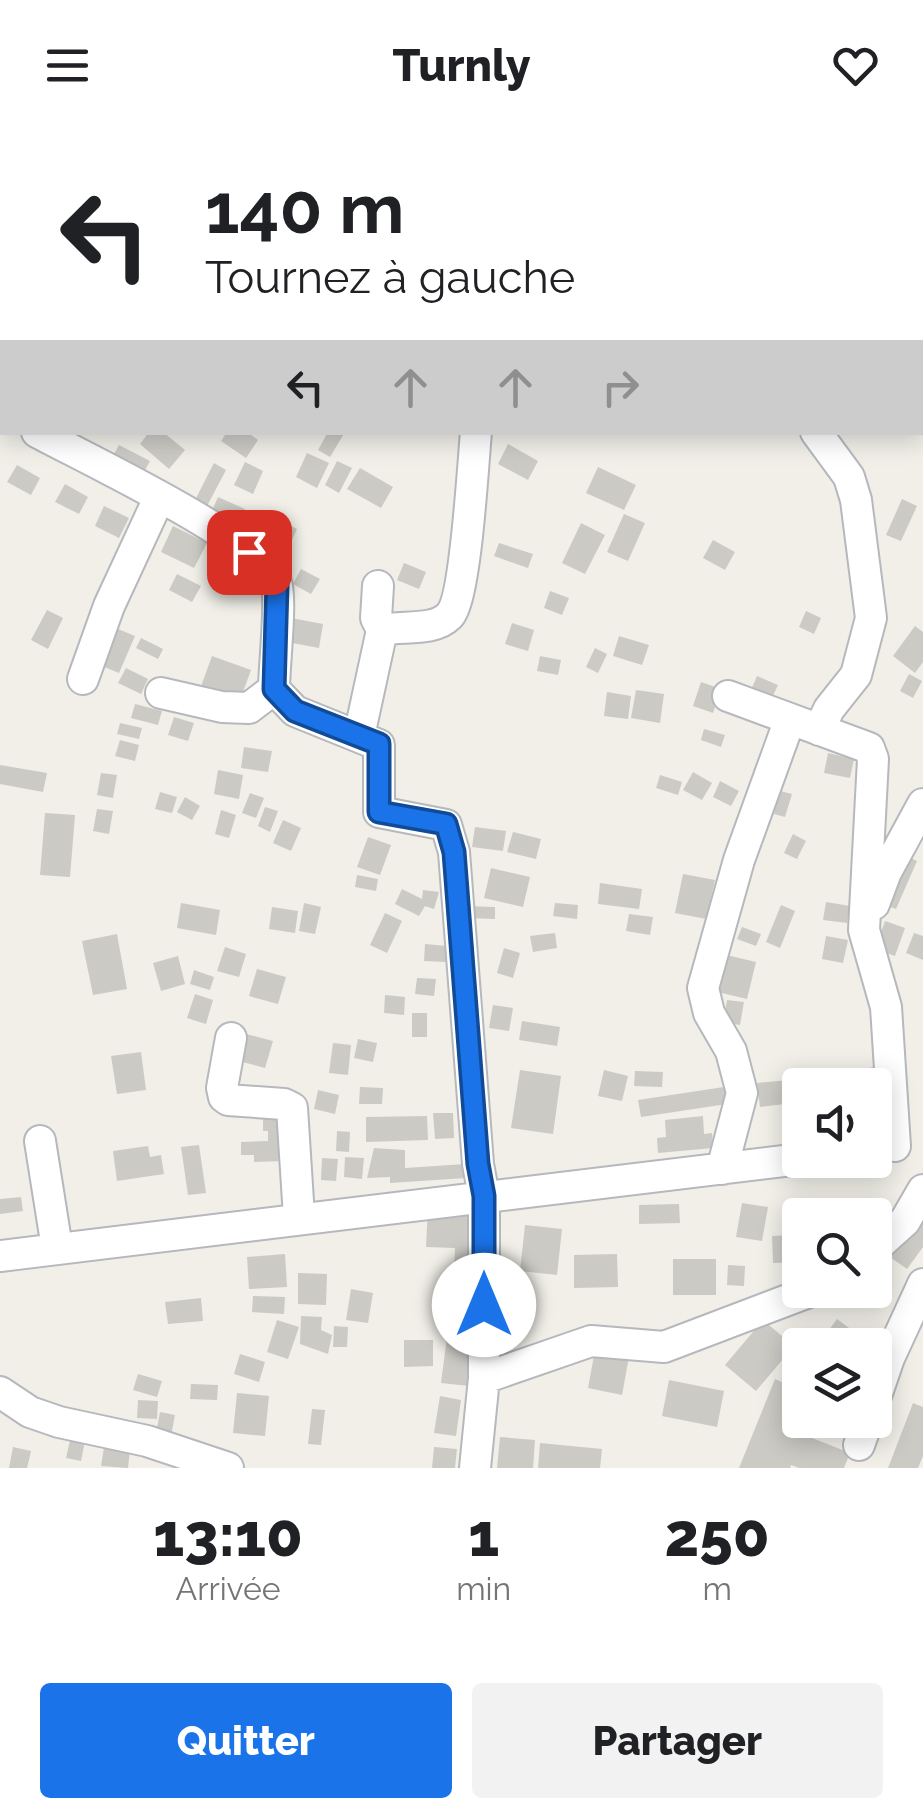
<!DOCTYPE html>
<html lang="fr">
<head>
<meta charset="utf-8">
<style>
  :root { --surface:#fff; --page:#f2f2f2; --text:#202124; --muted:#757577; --accent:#1a73e8 }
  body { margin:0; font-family:Raleway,sans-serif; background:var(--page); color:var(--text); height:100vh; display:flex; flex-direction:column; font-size:38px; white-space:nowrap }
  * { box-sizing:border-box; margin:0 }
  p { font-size:32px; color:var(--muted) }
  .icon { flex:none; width:55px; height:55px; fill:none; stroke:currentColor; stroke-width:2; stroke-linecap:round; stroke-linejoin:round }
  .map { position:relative; height:1338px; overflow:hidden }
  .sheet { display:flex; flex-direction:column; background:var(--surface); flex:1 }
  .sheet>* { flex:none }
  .hud { position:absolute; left:0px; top:0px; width:925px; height:305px; box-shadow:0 5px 25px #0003; background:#fff; color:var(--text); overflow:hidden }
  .buttons { position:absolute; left:782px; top:938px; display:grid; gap:20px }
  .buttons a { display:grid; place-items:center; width:110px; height:110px; border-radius:10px; background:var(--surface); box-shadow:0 5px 25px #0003; font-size:50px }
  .pin { position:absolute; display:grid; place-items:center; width:85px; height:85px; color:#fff; margin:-42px; border-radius:20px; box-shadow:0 5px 15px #0006 }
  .me { position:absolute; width:110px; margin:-55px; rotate:0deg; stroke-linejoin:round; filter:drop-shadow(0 0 8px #0008) }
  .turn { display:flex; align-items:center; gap:35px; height:210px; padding:0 40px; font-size:45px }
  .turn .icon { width:130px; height:130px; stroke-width:2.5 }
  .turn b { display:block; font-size:70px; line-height:85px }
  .lanes { display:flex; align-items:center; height:95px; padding:0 40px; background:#0003; justify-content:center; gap:50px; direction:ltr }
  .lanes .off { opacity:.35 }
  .eta { display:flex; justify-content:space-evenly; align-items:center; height:170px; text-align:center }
  .eta b { font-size:60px; font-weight:800; line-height:70px }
  .cta { display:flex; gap:20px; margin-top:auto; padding:20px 40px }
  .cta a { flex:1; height:115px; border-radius:10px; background:var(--accent); color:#fff; font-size:40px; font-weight:800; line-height:115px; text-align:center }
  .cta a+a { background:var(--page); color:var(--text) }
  header { display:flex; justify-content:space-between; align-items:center; height:130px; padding:0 40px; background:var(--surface); font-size:45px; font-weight:800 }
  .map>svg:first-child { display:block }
  .building { fill:#cccac5 }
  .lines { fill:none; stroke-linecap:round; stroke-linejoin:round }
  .minor-casing { stroke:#b5b8bc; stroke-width:34 }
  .path { stroke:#9cc7a9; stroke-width:4; stroke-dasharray:10 5; stroke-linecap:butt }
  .minor { stroke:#fff; stroke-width:30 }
  .route-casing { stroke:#114b97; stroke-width:25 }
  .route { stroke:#1a73e8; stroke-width:18 }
</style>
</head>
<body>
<header><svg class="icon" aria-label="menu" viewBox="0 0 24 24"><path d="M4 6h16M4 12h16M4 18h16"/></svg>Turnly<svg class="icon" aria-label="heart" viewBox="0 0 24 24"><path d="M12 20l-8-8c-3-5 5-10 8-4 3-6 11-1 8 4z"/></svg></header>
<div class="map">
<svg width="923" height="1338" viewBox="0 0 923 1338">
  <rect width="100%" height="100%" fill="#f1efe8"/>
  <path class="building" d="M149,302H163L185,320L169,339L140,314Z
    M227,302H247L258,310L246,328L221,311Z
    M328,302H345L330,327L318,320Z
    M508,314L538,331L528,350L498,334Z
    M119,315L150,331L142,346L111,329Z
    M307,323L329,333L317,358L296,347Z
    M337,331L352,338L339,363L325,355Z
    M245,332L263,341L253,364L234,355Z
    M214,333L226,340L206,378L194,372Z
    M17,335L40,348L31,365L7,352Z
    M598,337L636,355L624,380L586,363Z
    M360,338L393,357L381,378L347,359Z
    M65,354L88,367L79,384L55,372Z
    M218,367L245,379L236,397L210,385Z
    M902,369L917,376L901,411L886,405Z
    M104,376L129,388L119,408L95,396Z
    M248,382L261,389L252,406L239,400Z
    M624,384L645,393L628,431L607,422Z
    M277,389L297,399L290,414L270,405Z
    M581,393L605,405L585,444L562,433Z
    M173,396L207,413L194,438L161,422Z
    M713,410L735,422L725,440L703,428Z
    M499,413L533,424L528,438L494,426Z
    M404,433L426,442L419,459L397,450Z
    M301,439L320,449L311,464L293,454Z
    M177,444L201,456L192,472L169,460Z
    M550,461L569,468L562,485L544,478Z
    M47,480L63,488L48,519L31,510Z
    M806,481L821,488L814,504L799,497Z
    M291,488L323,494L319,518L287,512Z
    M512,493L534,500L528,521L505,514Z
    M915,496L923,502V532L915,543L893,526Z
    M118,499L135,506L119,543L102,536Z
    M619,506L649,515L642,535L613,526Z
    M141,508L163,519L158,529L136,518Z
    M595,518L607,524L598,543L586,537Z
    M212,526L251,540L239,573L200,559Z
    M540,526L561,530L558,545L537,541Z
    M126,538L148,549L141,564L118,553Z
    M909,544L922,551L913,568L900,561Z
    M757,546L778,555L772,568L751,560Z
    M701,552L721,559L713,583L693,576Z
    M636,560L664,564L660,593L631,588Z
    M607,562L631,566L628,589L604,586Z
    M135,574L162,581L158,595L131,588Z
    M174,587L194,593L188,611L168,605Z
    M120,593L142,598L139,609L117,604Z
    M704,599L725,605L721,617L701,610Z
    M120,610L139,615L135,631L115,626Z
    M244,617L272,621L268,642L241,638Z
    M828,623L854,629L850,648L824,643Z
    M0,635L47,643L43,662L0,654Z
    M218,640L243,645L239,669L214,664Z
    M693,642L712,653L702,670L683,660Z
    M101,643L117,645L113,668L97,665Z
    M660,645L682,652L678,665L656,658Z
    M720,651L739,661L731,676L713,667Z
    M780,661L792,664L785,687L774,684Z
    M160,662L177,667L172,683L155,679Z
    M250,663L264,668L256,688L242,683Z
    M185,667L200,676L192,690L177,682Z
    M265,677L278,681L270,702L258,696Z
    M97,679L113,681L109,704L93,701Z
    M221,680L236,685L229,708L215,704Z
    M45,683L75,685L70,747L40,745Z
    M283,690L301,698L291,721L273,713Z
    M475,697L506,701L503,721L472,717Z
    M513,702L541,709L536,729L507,722Z
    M793,704L806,711L797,729L784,723Z
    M368,707L391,715L380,745L357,737Z
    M905,725L917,731L896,779L883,774Z
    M491,738L530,747L523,777L484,768Z
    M683,744L715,750L706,789L675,783Z
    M357,745L378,749L376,761L355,757Z
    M600,753L642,759L639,779L598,774Z
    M402,759L422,769L423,760L439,762L434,779L425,776L419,786L395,774Z
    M826,772L850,776L847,793L823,790Z
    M181,773L220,780L216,805L177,798Z
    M304,773L321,777L315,804L299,801Z
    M555,773L578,775L577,789L553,786Z
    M781,775L795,781L780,818L766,812Z
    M466,776L495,777V789L466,788Z
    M272,777L298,781L295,803L269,799Z
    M385,783L402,791L387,823L370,815Z
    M629,784L653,787L650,805L626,801Z
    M885,791L905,798L895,826L875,819Z
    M742,797L761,804L756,816L737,809Z
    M555,803L557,818L533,822L530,806Z
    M914,803L923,806V830L906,823Z
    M117,804L127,859L93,865L82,811Z
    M826,806L848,810L843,833L822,829Z
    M425,814L447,816L446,832L424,831Z
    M225,817L246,824L239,847L217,841Z
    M504,818L520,823L513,848L497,843Z
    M718,823L756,832L747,869L709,860Z
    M178,826L185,854L161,861L153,833Z
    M257,839L286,847L278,874L249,866Z
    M194,840L214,847L210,860L190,854Z
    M417,848L436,849L434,866L415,864Z
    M195,864L213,870L206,894L187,888Z
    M385,865L405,867L404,885L384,883Z
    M727,870L744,872L740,895L723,892Z
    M493,875L513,878L509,901L489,898Z
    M412,883H427V907H412Z
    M522,891L560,897L557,916L519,910Z
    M242,903L273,911L265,938L235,930Z
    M358,909L377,913L373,932L354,928Z
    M333,913L351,915L348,945L329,943Z
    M141,922L146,960L117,964L111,926Z
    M874,937L876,955H854L852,941Z
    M520,940L561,946L553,1004L511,998Z
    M604,940L628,946L622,971L598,966Z
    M635,941L663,942L662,957L634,956Z
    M790,950L793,973L760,977L757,953Z
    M360,957L383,958L382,974H359Z
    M724,957L727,974L641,987L638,970Z
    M318,960L339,965L335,984L314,979Z
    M283,983V1031L254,1032V1025H241V1012L268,1011V1001H263V984Z
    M433,983H453L454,1008L435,1009Z
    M427,986L428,1010L366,1012V987Z
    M703,986L704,1004L712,1003L713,1018L658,1023L657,1008L666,1007L665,990Z
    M337,1001L350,1002L349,1022L336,1021Z
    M199,1015L206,1063L188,1065L181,1017Z
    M148,1016L150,1027L161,1025L164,1044L117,1051L113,1021Z
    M374,1018L405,1020V1038L465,1034L466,1048L390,1053V1047L367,1048Z
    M345,1027L364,1028L362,1049L344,1047Z
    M322,1028L338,1029L336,1051L321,1050Z
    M21,1067L23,1081L0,1084V1069Z
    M742,1073L768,1077L762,1111L736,1107Z
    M679,1074L680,1093L639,1094V1075Z
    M428,1077L472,1079L469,1144H454L455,1118L426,1117Z
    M923,1077V1117L907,1139L887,1125Z
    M800,1089V1132L773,1133L772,1106L790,1105L789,1090Z
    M525,1095L562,1099L557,1145L520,1141Z
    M285,1124L287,1157L249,1159L247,1127Z
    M617,1124L618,1157L574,1158V1125Z
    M673,1129H716V1165H673Z
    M728,1135L745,1136L744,1156L727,1155Z
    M298,1143L327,1144L326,1175L298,1174Z
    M468,1152L469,1171L437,1172L436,1154Z
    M351,1159L373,1163L368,1193L346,1190Z
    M253,1166L285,1167L284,1184L252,1182Z
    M201,1168L203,1191L168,1194L165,1172Z
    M301,1186L322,1187L321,1200L332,1205L328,1224L300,1214Z
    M837,1189L865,1210L861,1215H818Z
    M277,1190L299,1197L288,1229L267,1222Z
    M763,1190L794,1216L756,1261L725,1235Z
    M334,1196L348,1197L347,1217H333Z
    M447,1207L475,1211L469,1256L441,1253Z
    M404,1210H433V1236L404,1237Z
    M595,1220L629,1227L622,1265L588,1258Z
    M240,1224L265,1232L259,1252L234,1244Z
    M138,1244L162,1251L157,1267L133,1260Z
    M775,1249L800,1260L787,1298L850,1323L844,1338H799L791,1335L790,1338H739Z
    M669,1250L724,1261L717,1297L662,1286Z
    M191,1254L218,1255L217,1270L190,1269Z
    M237,1263L269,1266L265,1306L233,1303Z
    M440,1266L461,1270L456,1306L434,1303Z
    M138,1270L158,1271L157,1289L137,1288Z
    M913,1273L923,1277V1326L918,1338H888Z
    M312,1279L325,1280L321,1315L308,1314Z
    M160,1282L175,1285L170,1311L155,1308Z
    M72,1302L86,1306L81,1331L66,1328Z
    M500,1307L535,1310L533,1338H497Z
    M540,1313L602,1319L600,1338H538Z
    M13,1317L31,1321L27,1338H9Z
    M104,1317L130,1320L128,1338L101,1336Z
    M434,1317L457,1319L455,1338H432Z"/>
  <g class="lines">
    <defs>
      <path id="minor" d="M377,2L378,0
        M523,2L524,0
        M0,282L2,284
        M37,302C83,327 261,411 276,452C282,469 274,536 274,559L295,581L379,615V682L446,695L454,722L478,1034L484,1067V1248L475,1338
        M816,302L849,347L856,370L871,488L856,545L829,579L819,600
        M378,456L376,488L382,500
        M83,549L109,476L159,368
        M161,563L222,577L249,578L274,559
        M728,566L869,618L873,629L864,800L886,877L895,1016
        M359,606L382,500C402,495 433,502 449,486C466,469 473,333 476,302
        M874,774L886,742L923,674
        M231,908L222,958L224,967L228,970L284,974L292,978L299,1087
        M40,1011L57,1118
        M722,1039L742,963L731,921L709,883L703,858L739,730L790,589
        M875,1118L905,1091L923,1060
        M0,1126L800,1029
        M484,1248L591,1211L664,1217L814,1160
        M0,1262L30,1282L59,1292L147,1311L228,1338
        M875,1269L889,1228L923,1154
        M859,1315L868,1290"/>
    </defs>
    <use href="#minor" class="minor-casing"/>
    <path class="path" d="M804,2L810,0"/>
    <use href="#minor" class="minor"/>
  </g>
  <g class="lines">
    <defs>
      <path id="route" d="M249,422L267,438L277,454L274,559L295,581L379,614V682L446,694L454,722L478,1034L484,1066V1175"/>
    </defs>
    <use href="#route" class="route-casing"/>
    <use href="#route" class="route"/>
  </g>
</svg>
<div class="buttons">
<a><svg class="icon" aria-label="sound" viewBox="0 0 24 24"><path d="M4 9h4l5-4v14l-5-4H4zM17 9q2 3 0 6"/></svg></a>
<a><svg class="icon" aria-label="search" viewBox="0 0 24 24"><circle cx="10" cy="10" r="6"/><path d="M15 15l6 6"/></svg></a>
<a><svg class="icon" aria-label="layers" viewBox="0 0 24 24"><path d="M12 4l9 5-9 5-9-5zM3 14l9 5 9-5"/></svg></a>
</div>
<div class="pin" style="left:249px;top:422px;background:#d93025"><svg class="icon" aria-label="arrive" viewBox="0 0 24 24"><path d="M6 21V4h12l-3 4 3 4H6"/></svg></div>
<svg class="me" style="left:484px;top:1175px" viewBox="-20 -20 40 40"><circle r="19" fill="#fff"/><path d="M0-13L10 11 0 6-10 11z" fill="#1a73e8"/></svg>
<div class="hud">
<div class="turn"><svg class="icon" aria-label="left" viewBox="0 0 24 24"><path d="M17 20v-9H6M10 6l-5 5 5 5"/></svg><div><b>140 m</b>Tournez à gauche</div></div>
<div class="lanes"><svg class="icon" aria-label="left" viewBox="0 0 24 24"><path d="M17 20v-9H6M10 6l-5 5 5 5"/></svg><svg class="icon off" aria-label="ahead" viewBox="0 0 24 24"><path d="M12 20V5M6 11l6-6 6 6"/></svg><svg class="icon off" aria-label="ahead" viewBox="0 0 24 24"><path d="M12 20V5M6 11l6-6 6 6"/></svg><svg class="icon off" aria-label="right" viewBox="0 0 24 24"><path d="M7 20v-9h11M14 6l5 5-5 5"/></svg></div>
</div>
</div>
<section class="sheet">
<div class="eta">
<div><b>13:10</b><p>Arrivée</p></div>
<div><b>1</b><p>min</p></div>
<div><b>250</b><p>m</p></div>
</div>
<div class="cta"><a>Quitter</a><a>Partager</a></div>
</section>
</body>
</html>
